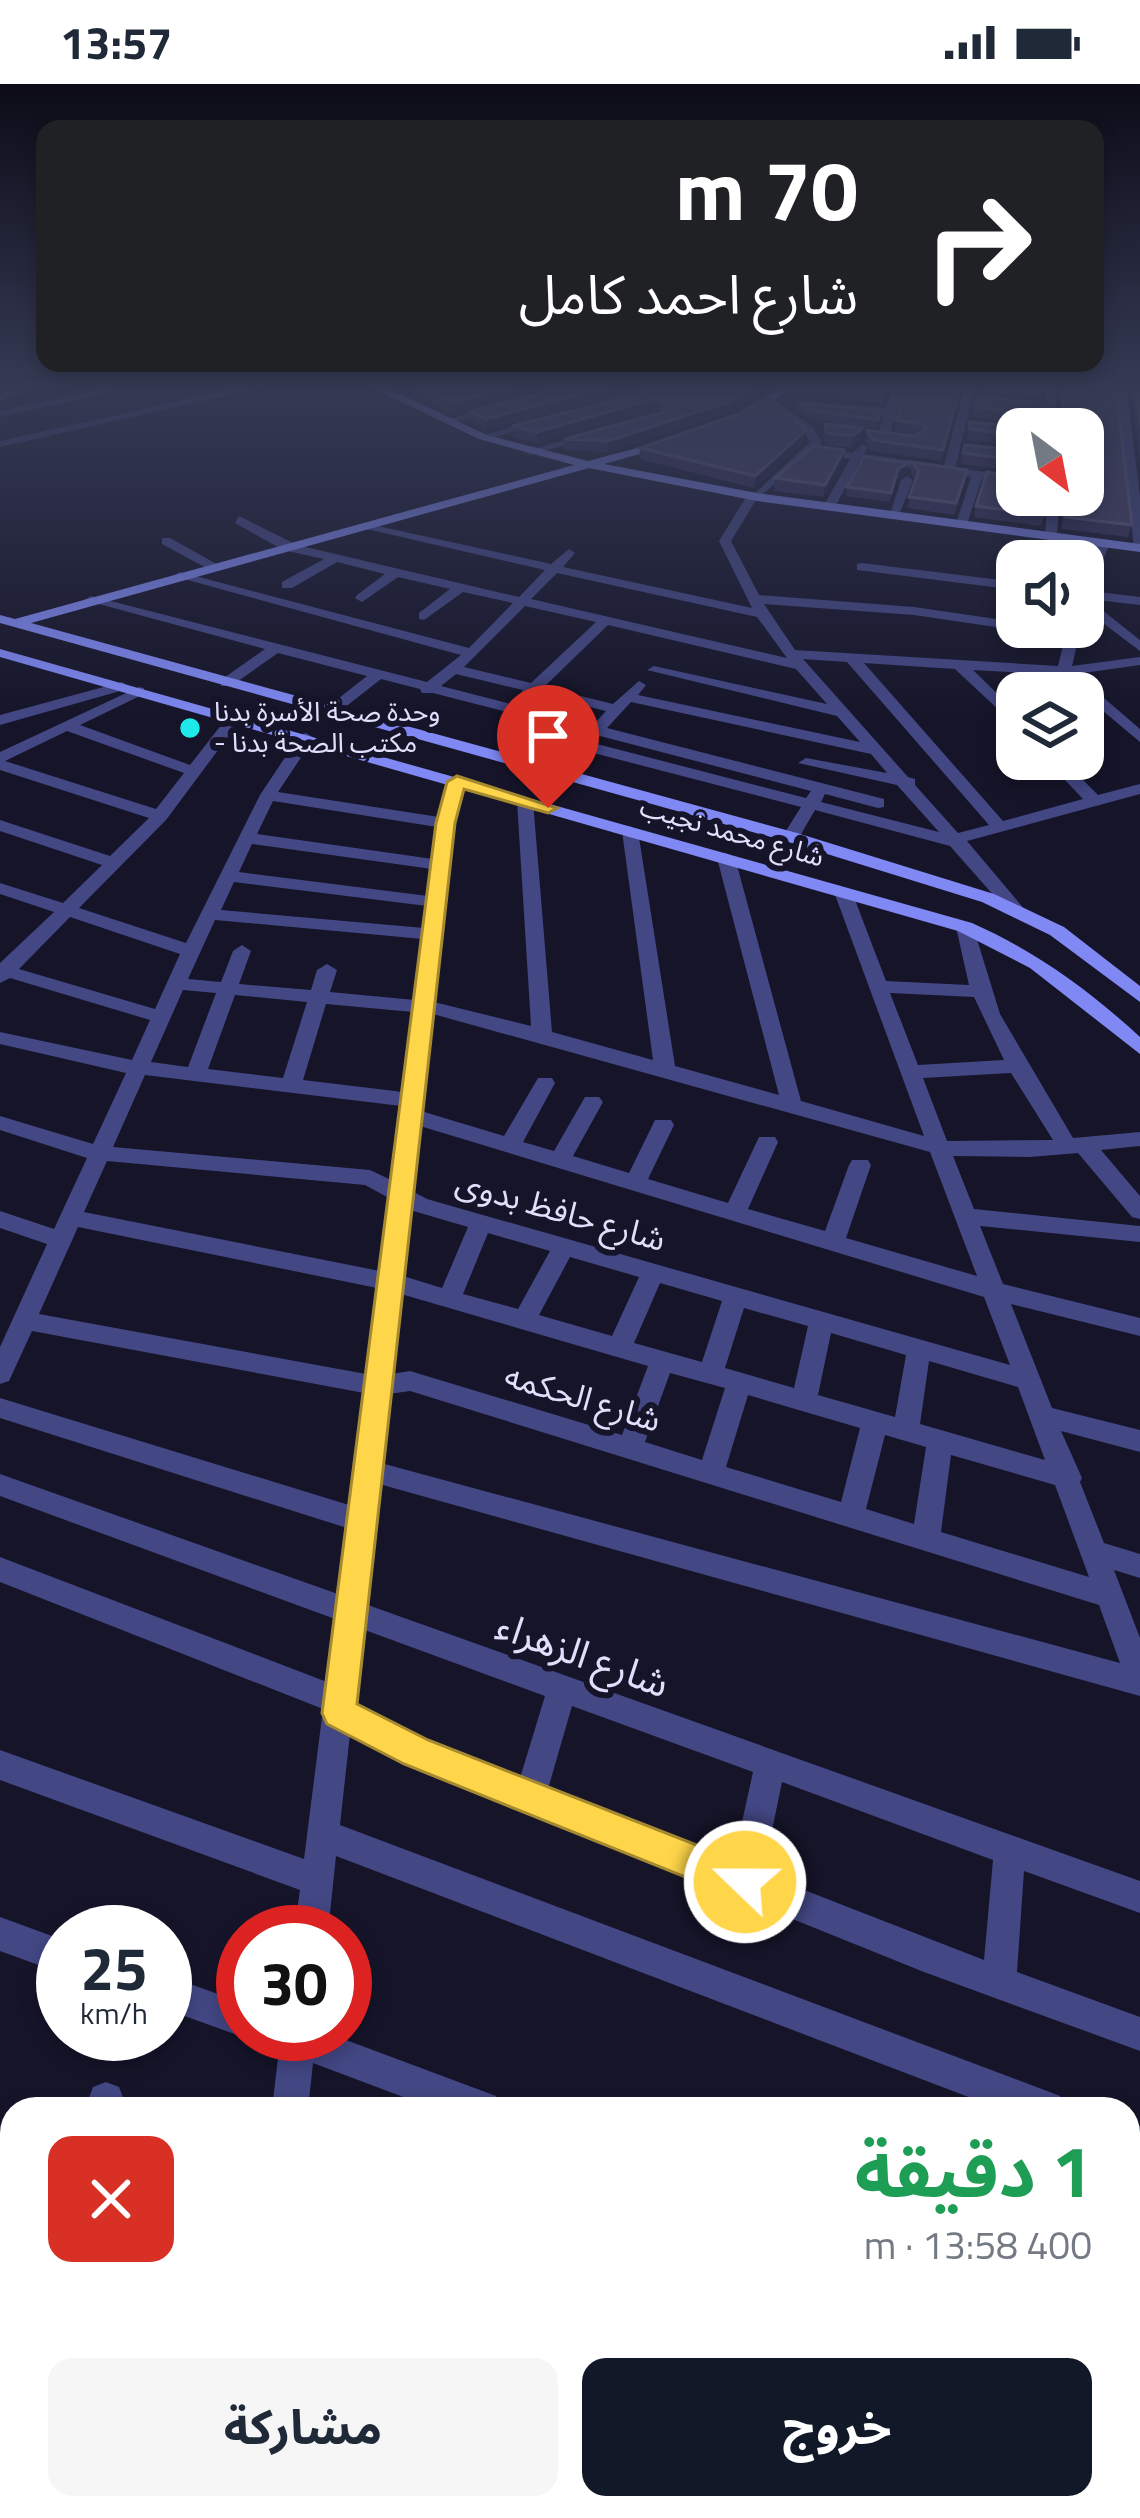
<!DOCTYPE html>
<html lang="ar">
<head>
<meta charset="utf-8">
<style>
  :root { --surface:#fff; --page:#f6f6f7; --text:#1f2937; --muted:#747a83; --accent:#111827 }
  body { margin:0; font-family:"Titillium Web","Noto Sans Arabic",sans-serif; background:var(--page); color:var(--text); direction:rtl; height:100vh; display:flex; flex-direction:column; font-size:45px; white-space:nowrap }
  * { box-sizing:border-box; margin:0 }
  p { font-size:39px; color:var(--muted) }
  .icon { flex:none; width:66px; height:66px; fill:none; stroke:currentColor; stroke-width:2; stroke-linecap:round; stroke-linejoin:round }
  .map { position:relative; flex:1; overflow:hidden; direction:ltr }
  .sheet { position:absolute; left:0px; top:2013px; width:1140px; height:423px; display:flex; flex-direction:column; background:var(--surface); border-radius:36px 36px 0 0; box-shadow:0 6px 18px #0003; direction:rtl }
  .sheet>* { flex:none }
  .guide { position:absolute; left:36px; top:36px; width:1068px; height:252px; border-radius:24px; box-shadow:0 6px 18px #0003; direction:rtl; background:#202124; color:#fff; overflow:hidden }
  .needle { width:78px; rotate:148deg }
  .fabs { position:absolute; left:996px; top:324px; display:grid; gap:24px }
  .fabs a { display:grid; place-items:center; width:108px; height:108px; border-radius:24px; background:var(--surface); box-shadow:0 6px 18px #0003; font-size:60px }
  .speed { position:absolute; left:36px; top:1821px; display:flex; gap:24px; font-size:60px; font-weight:700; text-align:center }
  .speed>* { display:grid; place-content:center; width:156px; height:156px; border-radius:50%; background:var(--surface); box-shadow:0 6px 18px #0003; line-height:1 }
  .speed small { font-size:30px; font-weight:400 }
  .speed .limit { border:18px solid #d22; background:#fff; color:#111 }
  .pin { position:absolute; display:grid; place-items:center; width:102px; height:102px; color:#fff; margin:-123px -51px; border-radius:50% 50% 50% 0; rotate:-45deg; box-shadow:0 0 12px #0007 }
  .pin .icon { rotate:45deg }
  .me { position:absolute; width:132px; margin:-66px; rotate:292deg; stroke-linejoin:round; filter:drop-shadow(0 0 9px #0008) }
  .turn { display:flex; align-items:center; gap:42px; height:252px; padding:0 48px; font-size:54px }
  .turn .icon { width:156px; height:156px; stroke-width:2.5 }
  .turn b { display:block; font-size:84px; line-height:102px }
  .round { display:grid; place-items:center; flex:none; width:126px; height:126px; border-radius:24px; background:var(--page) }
  .summary { display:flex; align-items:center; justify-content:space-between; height:204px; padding:0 48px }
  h1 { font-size:72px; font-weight:700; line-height:90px; color:#1e9e55 }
  .cta { display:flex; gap:24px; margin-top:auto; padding:24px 48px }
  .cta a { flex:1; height:138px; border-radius:24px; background:var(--accent); color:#fff; font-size:48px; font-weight:700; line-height:138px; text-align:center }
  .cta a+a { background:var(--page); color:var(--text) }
  .status { display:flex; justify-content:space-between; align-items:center; height:84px; padding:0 60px; background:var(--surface); direction:ltr }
  .status svg { height:33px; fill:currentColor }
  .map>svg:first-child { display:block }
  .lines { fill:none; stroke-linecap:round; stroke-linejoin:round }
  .street { fill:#434784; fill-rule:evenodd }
  .secondary { fill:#7f88f3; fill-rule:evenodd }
  .wall { fill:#332e56 }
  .shaded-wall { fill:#1f1c3c }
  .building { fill:#464167; stroke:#5e5a7f; stroke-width:3 }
  .route { fill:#ffd54a; stroke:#a68a30; stroke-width:3 }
  .poi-dot { fill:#1ee8e9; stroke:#151429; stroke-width:4.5 }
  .labels { text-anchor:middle; stroke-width:12; stroke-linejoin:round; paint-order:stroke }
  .far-poi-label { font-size:27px; fill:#e0dffc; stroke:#151429; text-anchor:start }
  .far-street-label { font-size:27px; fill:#e0dffc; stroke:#151429 }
  .street-label { font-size:33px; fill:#e0dffc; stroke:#151429 }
  .near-street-label { font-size:39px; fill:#e0dffc; stroke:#151429 }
</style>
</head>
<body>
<div class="status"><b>13:57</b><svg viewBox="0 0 49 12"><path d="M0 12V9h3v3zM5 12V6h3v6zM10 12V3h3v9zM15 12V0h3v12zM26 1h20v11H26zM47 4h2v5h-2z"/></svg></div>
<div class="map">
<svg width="1140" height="2434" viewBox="0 0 1140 2434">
  <rect width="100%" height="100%" fill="#151429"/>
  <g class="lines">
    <path class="street" d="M31,299H47L0,317V310Z
      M260,299H281L0,363V357Z
      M894,299H904L889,352L883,355L877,352L884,331L845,324L850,321L886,324Z
      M966,299H976L955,384L1017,392V400L982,394L966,443L956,440L971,393L860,376L835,423L829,427L823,423L850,375L811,369L756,416L731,457L759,511L914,523L1017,538V543H1081L1072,582L1140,573V581L1076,590L1140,645V658L1060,591L973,586L1017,629V643L955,585L864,579L1003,737L1083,715L1045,675H1062L1098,711L1140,700V710L967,757L1026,827L1017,832L1011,831L950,762L815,726L797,757H785L782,753L801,723L586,667L562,692H550V686L586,648L433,609H422L420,605L381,595L335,631H325V625L367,592L278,569L231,602H221V596L265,565L84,516L91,512L427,598L461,571L173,492L180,488L469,564L513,519L463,508L424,536L419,535V529L450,505L398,493L362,518L355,514L357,511L385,490L337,478L292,504H282V498L324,475L283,466L235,439L239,432L297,461L519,513L545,486L358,443L364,439L551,480L569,465L575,469L563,483L752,524L719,457L748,410H754L810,358L804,347L764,319V315H772L813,343L822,359L818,363L853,369L862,360L868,363L864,370L944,382ZM557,489L757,533L787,574L531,515ZM764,520L914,531L1065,553L1058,582L795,566ZM525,522L596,538L531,599L464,583ZM608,541L796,585L827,620L654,582L647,586L837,632L860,658L638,611L646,601L639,597L613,620L544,603ZM803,575L847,578L989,741L958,749L915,701V695L908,693ZM456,590L523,606L518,613L525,617L537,610L606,627L593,641L441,602ZM631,618L871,670L887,689L806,674L798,679L897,701L939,748L821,718L825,710L878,724L884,723V715L607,644ZM600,652L811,707L806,714L593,659Z
      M1046,299H1056V345H1046Z
      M1116,299H1126L1140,412V468L1134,464Z
      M113,302L117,307L0,333V327Z
      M502,320L506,325L447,340L442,337Z
      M545,334L549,339L483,356L477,353Z
      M591,348L595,353L530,371L524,368Z
      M907,392L913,396L899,431L889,434L901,396Z
      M1048,411H1060L1057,451L1051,455L1045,451Z
      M162,454H170L222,483L210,486L162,460Z
      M1104,455L1110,459L1090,507L1140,513V521L1088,515L1140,556V567L1083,524C1083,499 1085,472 1104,455Z
      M862,479L1017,498V506L857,486V480Z
      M122,598L129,602L127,605L0,641V631Z
      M139,603L144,604V610L80,641L190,681L229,631L242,634L166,736L79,824L186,859L260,711L300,651L306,649L314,654L278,708L439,733L451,695L465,698L454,739L434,918L531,942L517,717L525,712L533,717L552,948L653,976L622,747L630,742L638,747L675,982L779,1011L717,774L726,769L735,774L801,1017L924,1052L834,808L843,803L852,808L886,897L969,901L956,843L958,839H972L1000,930L1073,1054L1140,1048V1062L1101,1066L1140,1112V1135L1132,1133L1078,1069L1030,1073L953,1072L974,1125L1140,1142V1158L980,1142L1003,1200L1140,1234V1252L1011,1220L1052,1324L1140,1346V1368L1061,1347L1082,1394L1080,1398L1104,1459L1140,1470V1494L1114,1486L1140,1554V1612L379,1400L365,1520L1140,1797V1829L1024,1787L1017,1888L1140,1933V1967L924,1888L405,1679L350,1650L340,1741L1047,2007L1060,2012L1065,2025H1000L336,1772L328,1848H294L300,1806L0,1696V1666L304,1775L323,1625L0,1498V1473L327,1598L335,1535L0,1412V1390L338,1510L347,1444L0,1334V1314L349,1421L364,1309L32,1247L9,1297L0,1300V1263L47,1160L0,1144V1127L54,1145L87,1074L0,1046V1032L93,1060L126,989L0,960V948L132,976L150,936L10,894L0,899V879L54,828L0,810V799L63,819L102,781L0,747V736L110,772L149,734L0,686V668ZM67,647L184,689L156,725L5,677ZM273,717L437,743L433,775L257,750ZM252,760L432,785L428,812L239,788ZM234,798L427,822L424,844L221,826ZM70,833L180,870L155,925L19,885ZM215,836L423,855L415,916L330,908L337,886L327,880L317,886L311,906L239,900L251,867L242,861L233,867L221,898L188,895ZM183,906L216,909L188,983L151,978ZM890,909L974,913L1004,976L918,981ZM235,911L307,918L283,994L208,985ZM326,920L413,928L403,1008L303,996ZM433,930L930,1068L977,1192L846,1154L871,1081L868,1076H852L849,1081L825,1147L748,1125L778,1058L775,1053H759L728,1119L648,1095L674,1041L671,1036H655L629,1089L573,1072L603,1018L599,1013H585L554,1067L523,1058L555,999L552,994H538L504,1052L421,1027ZM1011,989L1053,1056L947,1057L923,994ZM145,991L401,1022L391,1096L370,1086L113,1063ZM420,1042L984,1213L1010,1281L427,1115L412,1107ZM107,1077L365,1101L389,1114L380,1187L84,1128ZM410,1126L468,1143L442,1204L403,1192ZM78,1143L377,1204L366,1290L39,1230ZM488,1149L550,1167L518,1225L463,1210ZM570,1173L639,1193L612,1252L539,1231ZM660,1199L722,1217L702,1278L634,1259ZM401,1210L648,1282L622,1351L410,1287L391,1290ZM744,1224L808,1242L794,1304L725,1284ZM831,1249L906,1271L895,1333L818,1311ZM929,1277L1018,1303L1045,1376L920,1340ZM670,1289L725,1304L702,1376L645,1358ZM410,1307L1099,1521L1120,1579L381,1379L389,1310ZM748,1311L860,1344L841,1418L726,1383ZM885,1351L926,1363L914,1440L866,1425ZM951,1371L1055,1401L1089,1493L941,1448ZM362,1545L545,1612L520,1694L426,1657L354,1621ZM572,1622L753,1688L733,1779L548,1705ZM782,1698L993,1776L984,1876L763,1790Z
      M0,1833L63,1856V1890L0,1867Z
      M165,1891L243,1919V1950H251L243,1953L165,1925Z
      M266,1950H330L496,2012L501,2025H435L313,1979L308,2025H272L279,1966L271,1962Z
      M106,1998L119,2003L124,2016L121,2025H85L93,2003Z
      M1128,2038L1140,2042V2078L1128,2074Z
      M0,2091L12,2095V2133L0,2129Z
      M1128,2248L1140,2253V2293L1128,2288Z
      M12,2249V2317L0,2322V2254Z
      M224,2424H272L276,2434H224Z
      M921,2424H984L988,2434H925Z"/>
    <path class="secondary" d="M362,299H376L487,351L588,377L671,355L675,360L604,380L757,409L1140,460V468L757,417L589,384L31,539L797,749L994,810L1064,843L1140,902V918L1050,851L982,818L785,757L0,539V531L15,535L574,381L479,355Z
      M790,299H803L746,332L737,330Z
      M0,565L972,839C1035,867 1089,906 1140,953V970L1030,884L958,847L0,573Z"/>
  </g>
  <path class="wall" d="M386,299H433L402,306Z
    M564,299L452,330L420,314L419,304Z
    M579,299H781L727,329L608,368L564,366V355L662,328L657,325L538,359L513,353L512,342L645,308L640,305L486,346L471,338L470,328Z
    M907,299H962L941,377L871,367L865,357L867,346L915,352L918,350L894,347Z
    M979,299H1044L1042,314L979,308Z
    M1060,299H1115L1132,441L1128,453L1062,445L1064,411H1083L1017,345V362L967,356L970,338L1019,343L1022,340L972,333L977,313L1045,337L1059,339L1060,337Z
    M1131,299H1140V375Z
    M793,300H887L883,319L792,310Z
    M797,318L880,327L877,344L809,335L796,326Z
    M825,340L860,356L851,364L826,361L823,352Z
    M804,357L754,404L639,375L640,364Z
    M965,361L1017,366V387L961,380Z
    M843,378L823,413L774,407L775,394Z
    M912,378L965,397L954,431L907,424L916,396L910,389Z
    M907,388L897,395L889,418L846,412L847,403Z
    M976,422L1044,431L1041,442L974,433Z"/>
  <path class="shaded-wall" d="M402,299H433L402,306Z
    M525,299H564L452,330L451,319Z
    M621,299H640V305L486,346V335Z
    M763,299H781L727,329L608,368V357Z
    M657,314V325L538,359L537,348Z
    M862,344L860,356L851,364L853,352Z
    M806,346L804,357L754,404L755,392Z
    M844,366L843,378L823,413L825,401Z
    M908,379L907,388L897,395L889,418L898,385Z"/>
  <path class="building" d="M439,299H525L451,319L419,304Z
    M579,299H621L486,335L470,328Z
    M647,299H763L728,318L608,357L564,355L664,328L666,321L657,314L537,348L512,342L647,308L649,301Z
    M882,299L887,300L884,309L793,300Z
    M907,299H961L943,366L873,356L867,346L915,352L926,345L922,340L896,336Z
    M999,299H1044V304Z
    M1063,299H1115L1132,441L1065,433L1066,411H1083V345H1017V351L969,345L970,338L1019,343L1029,335L1025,330L974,323L977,313L1044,319L1045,337L1059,339L1063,334Z
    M1135,299H1140V341Z
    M768,314L806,346L755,392L640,364L739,330Z
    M797,318L880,327L878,336L810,326Z
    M825,340L862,344L853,352L827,349Z
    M965,361L1017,366V376L963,369Z
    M814,362L844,366L825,401L775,394Z
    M864,373L908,379L898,385L891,409L847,403Z
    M912,378L967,386L956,419L909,413L919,387Z
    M987,388L1017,393V411H1046L1044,431L976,422Z"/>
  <linearGradient id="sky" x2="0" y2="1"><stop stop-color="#0c0b17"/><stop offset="0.47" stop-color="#353a54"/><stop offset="1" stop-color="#353a54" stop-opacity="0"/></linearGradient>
  <rect width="1140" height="640" fill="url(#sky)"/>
  <path class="route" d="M457,692L557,724L548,729L464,705L455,739L357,1620L428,1656L758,1785L763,1798L758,1812L745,1817L404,1680L327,1640L322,1629L436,739L447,698Z"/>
  <circle class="poi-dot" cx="190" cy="644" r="12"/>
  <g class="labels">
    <g class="far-poi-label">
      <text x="214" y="637">وحدة صحة الأسرة بدنا<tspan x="214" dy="31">- مكتب الصحة بدنا</tspan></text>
    </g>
    <g class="far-street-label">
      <text transform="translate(732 748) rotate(16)" y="9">شارع محمد نجيب</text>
    </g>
    <g class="street-label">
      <text transform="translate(561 1126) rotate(16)" y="12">شارع حافظ بدوى</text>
      <text transform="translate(583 1313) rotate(17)" y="12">شارع الحكمه</text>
    </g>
    <g class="near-street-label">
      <text transform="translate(583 1570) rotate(20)" y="14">شارع الزهراء</text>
    </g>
  </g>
</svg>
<div class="fabs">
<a><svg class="needle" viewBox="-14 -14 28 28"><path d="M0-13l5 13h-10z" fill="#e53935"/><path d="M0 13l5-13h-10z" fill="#747a83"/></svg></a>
<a><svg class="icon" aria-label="sound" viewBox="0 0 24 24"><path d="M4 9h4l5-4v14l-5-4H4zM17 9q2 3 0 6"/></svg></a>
<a><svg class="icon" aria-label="layers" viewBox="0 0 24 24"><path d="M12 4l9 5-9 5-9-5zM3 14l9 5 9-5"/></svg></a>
</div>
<div class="speed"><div>25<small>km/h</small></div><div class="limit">30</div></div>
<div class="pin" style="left:548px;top:724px;background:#d93025"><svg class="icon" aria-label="arrive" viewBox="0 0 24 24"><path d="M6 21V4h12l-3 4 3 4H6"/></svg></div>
<svg class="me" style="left:745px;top:1798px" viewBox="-20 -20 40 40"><circle r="17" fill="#ffd54a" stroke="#fff" stroke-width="3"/><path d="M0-11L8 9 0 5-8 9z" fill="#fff"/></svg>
<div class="guide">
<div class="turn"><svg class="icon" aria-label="right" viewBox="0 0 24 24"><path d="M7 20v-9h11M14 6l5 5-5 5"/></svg><div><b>70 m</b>شارع احمد كامل</div></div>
</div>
<section class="sheet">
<div class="summary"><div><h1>1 دقيقة</h1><p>400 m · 13:58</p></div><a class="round" style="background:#d93025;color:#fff"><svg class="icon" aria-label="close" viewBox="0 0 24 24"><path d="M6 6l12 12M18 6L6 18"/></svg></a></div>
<div class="cta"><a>خروج</a><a>مشاركة</a></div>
</section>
</div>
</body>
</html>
